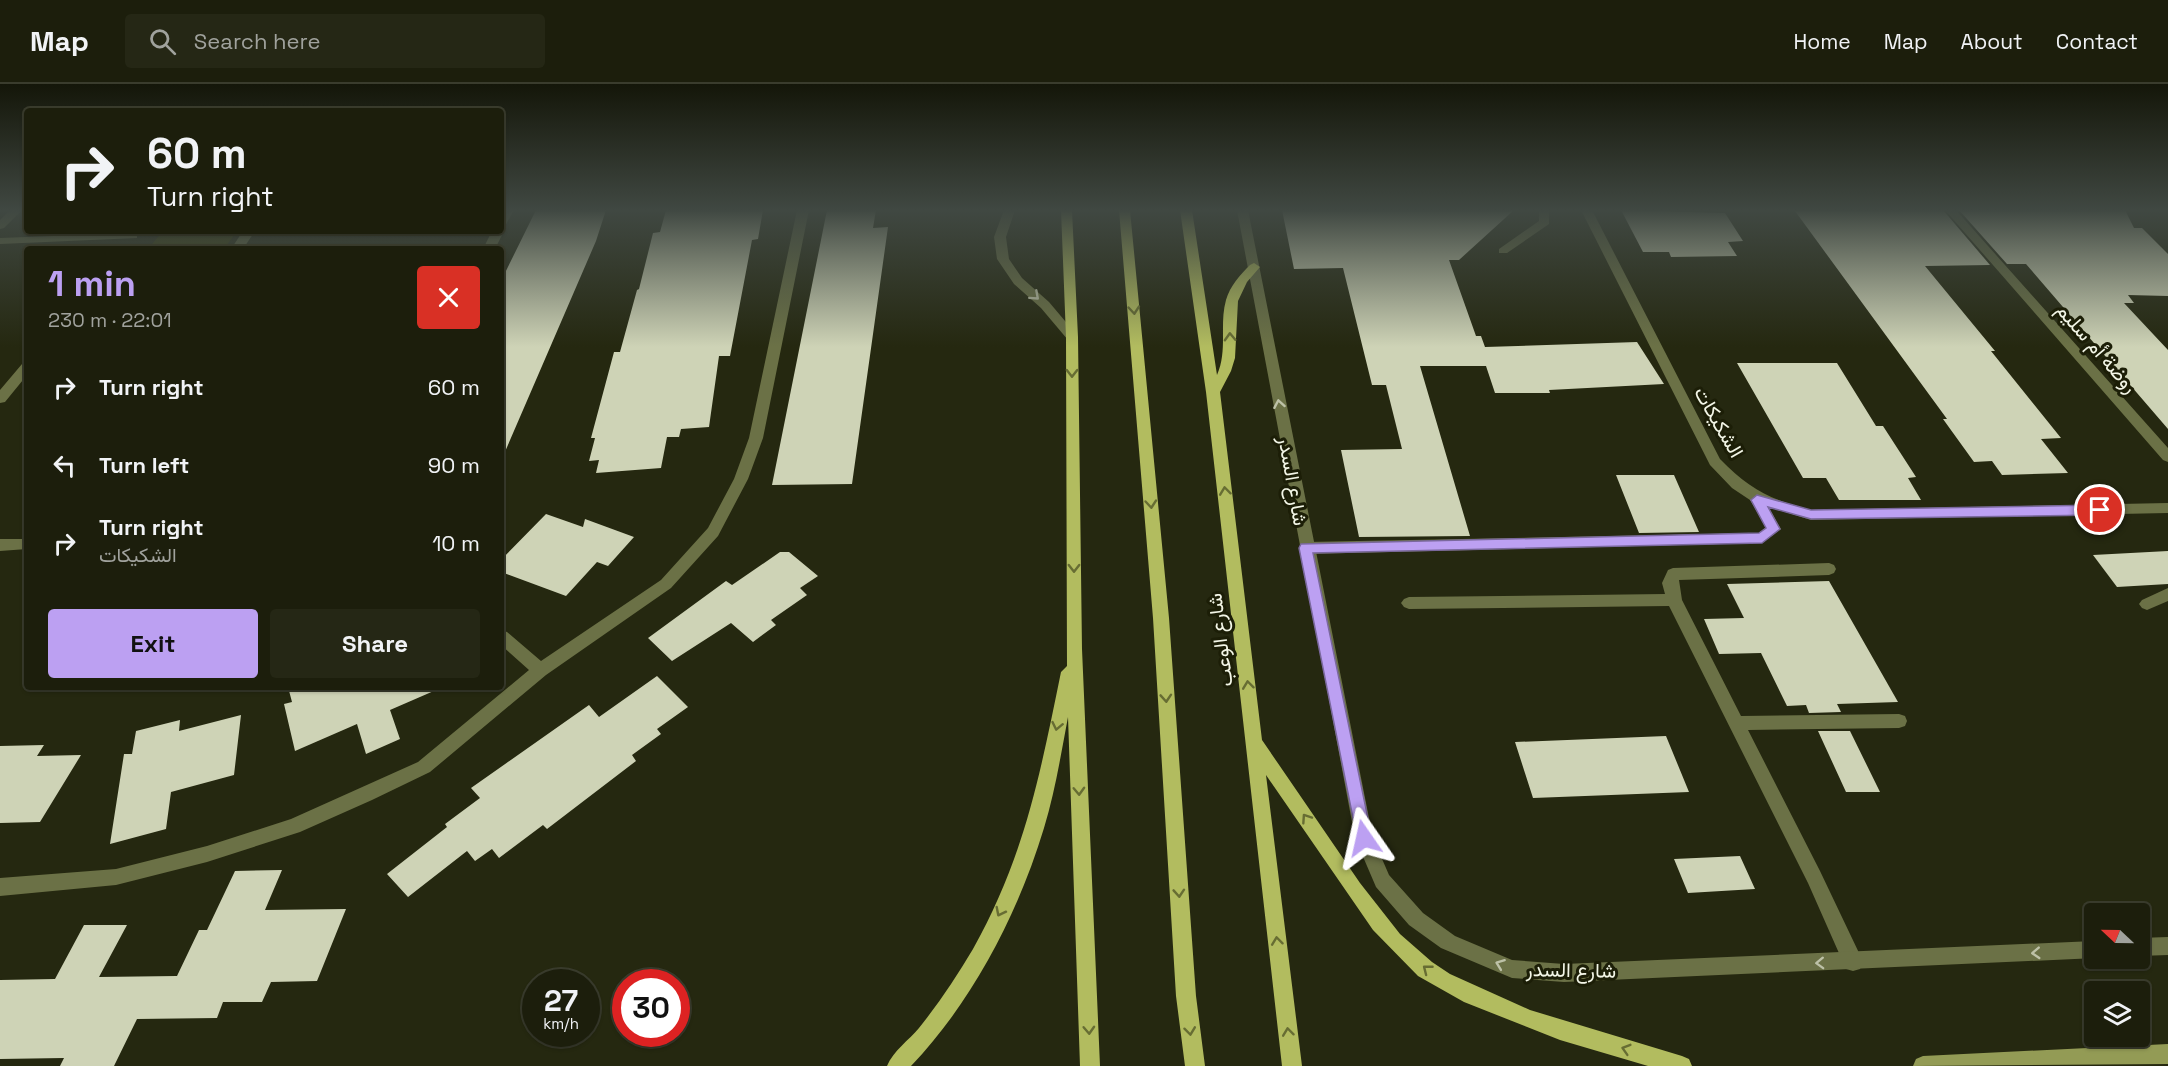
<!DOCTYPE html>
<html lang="en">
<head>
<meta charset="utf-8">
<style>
  :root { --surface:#1c1e0c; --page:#252715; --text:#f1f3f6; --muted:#a0a29d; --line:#3a3c2d; --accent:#bca0f2 }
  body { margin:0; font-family:"Space Grotesk",Vazirmatn,sans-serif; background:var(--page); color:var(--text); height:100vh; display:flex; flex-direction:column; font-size:22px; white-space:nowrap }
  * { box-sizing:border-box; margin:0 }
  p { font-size:20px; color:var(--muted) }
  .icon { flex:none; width:33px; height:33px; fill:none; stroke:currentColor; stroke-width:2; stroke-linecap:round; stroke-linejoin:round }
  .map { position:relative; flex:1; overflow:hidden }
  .details { position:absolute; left:24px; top:162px; width:480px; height:444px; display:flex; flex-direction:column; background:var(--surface); border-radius:6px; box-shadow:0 2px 4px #0004,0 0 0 2px var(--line) }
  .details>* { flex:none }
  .top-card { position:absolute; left:24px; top:24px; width:480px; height:126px; border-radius:6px; box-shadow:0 2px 4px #0004,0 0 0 2px var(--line); background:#1c1e0c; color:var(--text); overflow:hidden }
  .needle { width:39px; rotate:292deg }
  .buttons { position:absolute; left:2084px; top:819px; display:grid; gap:12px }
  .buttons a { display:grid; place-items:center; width:66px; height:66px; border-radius:6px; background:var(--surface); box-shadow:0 2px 4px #0004,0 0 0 2px var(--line); font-size:30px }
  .speed { position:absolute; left:522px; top:885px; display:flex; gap:12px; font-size:30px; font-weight:700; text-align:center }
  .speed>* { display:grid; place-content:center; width:78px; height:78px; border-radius:50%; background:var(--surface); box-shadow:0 2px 4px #0004,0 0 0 2px var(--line); line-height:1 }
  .speed small { font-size:15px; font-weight:400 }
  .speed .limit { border:9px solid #d22; background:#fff; color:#111 }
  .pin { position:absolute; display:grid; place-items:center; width:51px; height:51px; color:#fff; margin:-26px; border:3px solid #fff; border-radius:50%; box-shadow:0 2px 6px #0007 }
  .me { position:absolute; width:66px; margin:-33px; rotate:349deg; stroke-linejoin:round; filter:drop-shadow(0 0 4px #0008) }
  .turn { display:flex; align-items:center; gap:21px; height:126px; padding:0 24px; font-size:27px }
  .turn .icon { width:78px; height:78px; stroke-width:2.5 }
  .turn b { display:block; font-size:42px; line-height:51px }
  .round { display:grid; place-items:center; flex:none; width:63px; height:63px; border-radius:6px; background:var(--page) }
  .headline { display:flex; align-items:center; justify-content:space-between; height:102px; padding:0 24px }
  h1 { font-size:36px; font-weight:600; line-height:45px; color:var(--accent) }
  .cta { display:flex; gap:12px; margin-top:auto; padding:12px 24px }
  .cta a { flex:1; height:69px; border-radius:6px; background:var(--accent); color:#111; font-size:24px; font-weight:600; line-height:69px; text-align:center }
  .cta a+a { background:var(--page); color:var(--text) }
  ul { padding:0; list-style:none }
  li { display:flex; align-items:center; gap:18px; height:78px; padding:0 24px }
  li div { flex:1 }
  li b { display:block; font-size:22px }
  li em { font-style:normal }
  header { display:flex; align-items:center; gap:36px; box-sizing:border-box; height:84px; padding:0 30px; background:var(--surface); border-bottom:2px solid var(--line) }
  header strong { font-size:28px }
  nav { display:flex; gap:33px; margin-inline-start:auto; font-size:21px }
  .search { width:420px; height:54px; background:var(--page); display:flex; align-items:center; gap:15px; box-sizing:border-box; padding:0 21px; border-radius:6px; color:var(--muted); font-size:22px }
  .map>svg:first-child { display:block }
  .green { fill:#373c00 }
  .building { fill:#ced3b6 }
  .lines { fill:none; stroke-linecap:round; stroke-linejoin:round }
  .lane { fill:#6b7146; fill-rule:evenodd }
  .street { fill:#6b7146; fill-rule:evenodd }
  .secondary { fill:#939b55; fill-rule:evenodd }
  .primary { fill:#b2bc5f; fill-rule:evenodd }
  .oneway { stroke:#bdc1a7 }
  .oneway2 { stroke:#676d33 }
  .route { fill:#bca0f2; stroke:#7a689d; stroke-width:1.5 }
  .labels { text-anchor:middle; stroke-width:6; stroke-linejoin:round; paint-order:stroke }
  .street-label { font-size:20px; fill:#f3f6e7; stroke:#1c1e07 }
</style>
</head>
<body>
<header>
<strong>Map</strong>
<div class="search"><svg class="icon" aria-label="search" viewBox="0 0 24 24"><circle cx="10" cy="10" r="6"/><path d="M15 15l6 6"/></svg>Search here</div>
<nav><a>Home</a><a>Map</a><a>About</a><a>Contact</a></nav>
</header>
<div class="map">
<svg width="2168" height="982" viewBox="0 0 2168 982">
  <rect width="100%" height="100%" fill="#252810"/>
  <path class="green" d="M163,147H237L224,165H148Z"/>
  <path class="building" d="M536,126H606L596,157L501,377V197Z
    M666,126H763L758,155L752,156L730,272H719L709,343L681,345L679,353H667L661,384L596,389L599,376L589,377L595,354H591L614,268H620L637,206L639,205L653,149L660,148Z
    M827,126H876L873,144L888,143L852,400L772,401Z
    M1282,126H1514L1459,176H1449L1476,252H1481L1485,263L1637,258L1664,300L1549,306L1550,309H1495L1486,282H1420L1470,452L1359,453L1341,366L1402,365L1386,301H1372L1343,184L1294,185Z
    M1621,126L1725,129L1743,157L1728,158L1737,172L1671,173L1669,168H1643Z
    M1943,126L1990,181L1925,182L1995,267H1991L2061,354L2041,355L2068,389L2002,391L1992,377L1974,378L1943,335H1947L1795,127Z
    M1959,126H2125L2134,144H2142L2168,170V212L2128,211L2134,219H2124L2168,266V345L2026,180H2007Z
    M1737,279H1837L1876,342H1883L1916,393L1908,394L1921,416H1839L1826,394H1803Z
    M1616,391H1674L1699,448L1639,449Z
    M546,430L583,443L585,435L634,453L608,482L597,478L566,512L501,488V476Z
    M2168,467V500L2117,503L2093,471Z
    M780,468H789L818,492L800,504L807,511L771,536L776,541L753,558L731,539L672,577L648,554L726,497L732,501Z
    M1829,497L1898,618L1837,620L1841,628L1809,629L1806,621L1787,622L1761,569L1719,570L1704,535L1744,534L1727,500Z
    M657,592L688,623L657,645L661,650L632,671L636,677L547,745L543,741L499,774L492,765L475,777L467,767L408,813L387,790L447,743L445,740L480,714L471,704L589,621L599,633Z
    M288,603H443L390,626L400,655L366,670L357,640L295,667L284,620L292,618Z
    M241,631L234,691L171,708L166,745L110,760L124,670H132L136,647L180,636L179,647Z
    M1818,647H1850L1880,708H1846Z
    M1666,652L1689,708L1533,714L1515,658Z
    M44,661L37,672L81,671L40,738L0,739V662Z
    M1740,772L1755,805L1688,809L1674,775Z
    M282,786L265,826L346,825L317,897L271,898L262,918H223L217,934L137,935L114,982H60L64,974L0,975V896L55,895L84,841H127L99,893L177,892L199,846H207L235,787Z"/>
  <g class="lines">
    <path class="lane" d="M1539,126H1549V140L1507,169H1499V165L1539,137Z
      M1757,411L1762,412L1781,445L1762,459L1306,470L1299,464L1306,458L1759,449L1766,443L1750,416Z
      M1829,479L1834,481L1836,485L1834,489L1829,491L1679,496L1682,516L1741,632L1899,630L1905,632L1907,637L1905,642L1899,644L1748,646L1820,787L1860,871L1863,878L1860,885L1853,887L1846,885L1808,799L1669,522L1409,525L1404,523L1401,519L1404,515L1409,513L1665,510L1662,499L1668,486L1673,484Z"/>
    <path class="street" d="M10,126H22L4,144L0,145V136Z
      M503,126H514L505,142L501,143Z
      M797,126H809L763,354L748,395L718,452L671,504L546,591L430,688L372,716L300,748L207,778L116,801L0,812V794L116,785L207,762L291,735L418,678L529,586L501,561V546L507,548L541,577L661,496L708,444L734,395L749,354Z
      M1004,126H1015L1006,153L1009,175L1022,194L1049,218L1076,250V256H1068L1041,224L1014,200L997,175L994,153Z
      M1237,126H1248L1373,754L1389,791L1423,829L1455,852L1512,876L1564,880L2094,857L2096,874L1564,898L1512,894L1441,864L1409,841L1376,803L1355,754Z
      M1581,126H1592L1720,375C1749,405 1771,416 1811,426L2168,419V429L1811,436L1753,418L1732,404L1710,381Z
      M1945,126H1956L2168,364V378L2163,376Z
      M501,144L504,147L495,165H483L492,147H501Z
      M243,147H255L243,165H231Z
      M133,149L137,150V154L0,160V154Z
      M27,279V291L5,318L0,319V306L22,280Z
      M0,455H27V465L0,467Z
      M2168,504V517L2147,526L2142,524L2139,520L2142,516Z
      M2168,853V871L2139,872V854Z"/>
    <path class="secondary" d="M2168,960V980L1913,982L1916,975L1923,972Z"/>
    <path class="primary" d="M1061,126H1072L1078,253L1082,565L1100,982H1080L1068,633C1061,670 1055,708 1044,744C1018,830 973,917 911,982H887C893,967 909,956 919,944C939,919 957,892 973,865C1025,772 1040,690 1061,588L1067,582L1066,253Z
      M1119,126H1130L1169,534L1196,912L1205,982H1185L1176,912L1153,534Z
      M1180,126H1192L1217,291C1228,266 1219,241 1226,216C1230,202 1240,191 1250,181L1254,179L1260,183L1247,198L1238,217L1235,274L1231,287L1220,308L1262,656L1360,799L1400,850L1432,878L1450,890L1530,926L1682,972L1689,975L1692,982H1648L1560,956L1464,918L1418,892L1373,846L1266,691L1302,982H1282L1206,308Z"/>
  </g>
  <defs><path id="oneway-chevron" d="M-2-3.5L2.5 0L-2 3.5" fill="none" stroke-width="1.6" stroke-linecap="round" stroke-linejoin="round" transform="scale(1.5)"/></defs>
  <g class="oneway">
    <use href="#oneway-chevron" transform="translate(1035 212) rotate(42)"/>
    <use href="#oneway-chevron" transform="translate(1279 320) rotate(-100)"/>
    <use href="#oneway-chevron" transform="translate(2036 869) rotate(177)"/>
    <use href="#oneway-chevron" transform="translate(1820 879) rotate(178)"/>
    <use href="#oneway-chevron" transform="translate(1500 880) rotate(-159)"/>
  </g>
  <g class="oneway2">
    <use href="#oneway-chevron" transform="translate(1134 226) rotate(85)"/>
    <use href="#oneway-chevron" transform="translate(1230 253) rotate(-92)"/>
    <use href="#oneway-chevron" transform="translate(1072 289) rotate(90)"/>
    <use href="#oneway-chevron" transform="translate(1225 407) rotate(-97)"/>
    <use href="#oneway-chevron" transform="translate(1151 420) rotate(85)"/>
    <use href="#oneway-chevron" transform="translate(1074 484) rotate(90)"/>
    <use href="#oneway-chevron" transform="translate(1248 601) rotate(-97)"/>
    <use href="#oneway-chevron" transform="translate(1166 614) rotate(86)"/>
    <use href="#oneway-chevron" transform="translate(1057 642) rotate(102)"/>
    <use href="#oneway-chevron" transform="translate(1079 707) rotate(88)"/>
    <use href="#oneway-chevron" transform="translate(1306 734) rotate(-124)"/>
    <use href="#oneway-chevron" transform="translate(1179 809) rotate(86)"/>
    <use href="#oneway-chevron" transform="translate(1000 828) rotate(117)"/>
    <use href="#oneway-chevron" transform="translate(1277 857) rotate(-97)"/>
    <use href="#oneway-chevron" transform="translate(1427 885) rotate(-142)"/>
    <use href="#oneway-chevron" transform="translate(1089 946) rotate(87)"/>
    <use href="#oneway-chevron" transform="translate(1190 947) rotate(83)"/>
    <use href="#oneway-chevron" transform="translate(1288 948) rotate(-97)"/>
    <use href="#oneway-chevron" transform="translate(1626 965) rotate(-163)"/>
  </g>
  <linearGradient id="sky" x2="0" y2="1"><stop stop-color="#141609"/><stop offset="0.48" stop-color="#404842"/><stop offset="1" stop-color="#404842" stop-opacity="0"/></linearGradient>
  <rect width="2168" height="263" fill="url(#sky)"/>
  <path class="route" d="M1757,411L1811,426L2100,421L2106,426L2100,431L1811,435L1768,423L1780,445L1762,459L1313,469L1372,754L1370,759L1364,761L1358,759L1299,464L1301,460L1759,449L1766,444L1751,416Z"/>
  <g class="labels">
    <g class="street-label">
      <text transform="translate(2097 264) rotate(49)" y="7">روضة أم سليم</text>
      <text transform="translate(1719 338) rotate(60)" y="7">الشكيكات</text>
      <text transform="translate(1293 397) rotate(80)" y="7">شارع السدر</text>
      <text transform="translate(1220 556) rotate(-97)" y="7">شارع الوعب</text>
      <text transform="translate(1571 886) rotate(1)" y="7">شارع السدر</text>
    </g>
  </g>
</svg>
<div class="buttons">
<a><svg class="needle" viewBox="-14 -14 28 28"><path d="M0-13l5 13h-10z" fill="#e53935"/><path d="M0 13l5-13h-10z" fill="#a0a29d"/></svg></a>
<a><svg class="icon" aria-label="layers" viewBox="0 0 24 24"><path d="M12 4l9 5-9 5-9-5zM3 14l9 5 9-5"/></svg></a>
</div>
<div class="speed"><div>27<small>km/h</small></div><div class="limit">30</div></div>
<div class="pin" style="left:2100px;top:426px;background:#d93025"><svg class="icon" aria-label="arrive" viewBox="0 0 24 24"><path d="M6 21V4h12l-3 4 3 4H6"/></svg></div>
<svg class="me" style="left:1364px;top:754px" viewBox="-20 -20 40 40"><path d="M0-17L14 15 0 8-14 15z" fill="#bca0f2" stroke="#fff" stroke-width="4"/></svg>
<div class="top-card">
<div class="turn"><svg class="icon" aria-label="right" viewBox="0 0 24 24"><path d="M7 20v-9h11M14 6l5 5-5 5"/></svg><div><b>60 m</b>Turn right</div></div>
</div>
<section class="details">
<div class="headline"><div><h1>1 min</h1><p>230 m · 22:01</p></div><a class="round" style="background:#d93025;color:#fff"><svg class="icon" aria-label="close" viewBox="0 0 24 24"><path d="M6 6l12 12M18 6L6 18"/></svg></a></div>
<ul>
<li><svg class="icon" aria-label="right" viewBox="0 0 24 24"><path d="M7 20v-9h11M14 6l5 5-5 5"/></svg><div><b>Turn right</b></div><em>60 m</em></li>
<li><svg class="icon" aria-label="left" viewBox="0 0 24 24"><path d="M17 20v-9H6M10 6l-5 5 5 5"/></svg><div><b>Turn left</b></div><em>90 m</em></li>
<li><svg class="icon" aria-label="right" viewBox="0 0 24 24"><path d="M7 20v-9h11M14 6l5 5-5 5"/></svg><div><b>Turn right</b><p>الشكيكات</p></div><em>10 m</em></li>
</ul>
<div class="cta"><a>Exit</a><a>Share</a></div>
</section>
</div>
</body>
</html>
